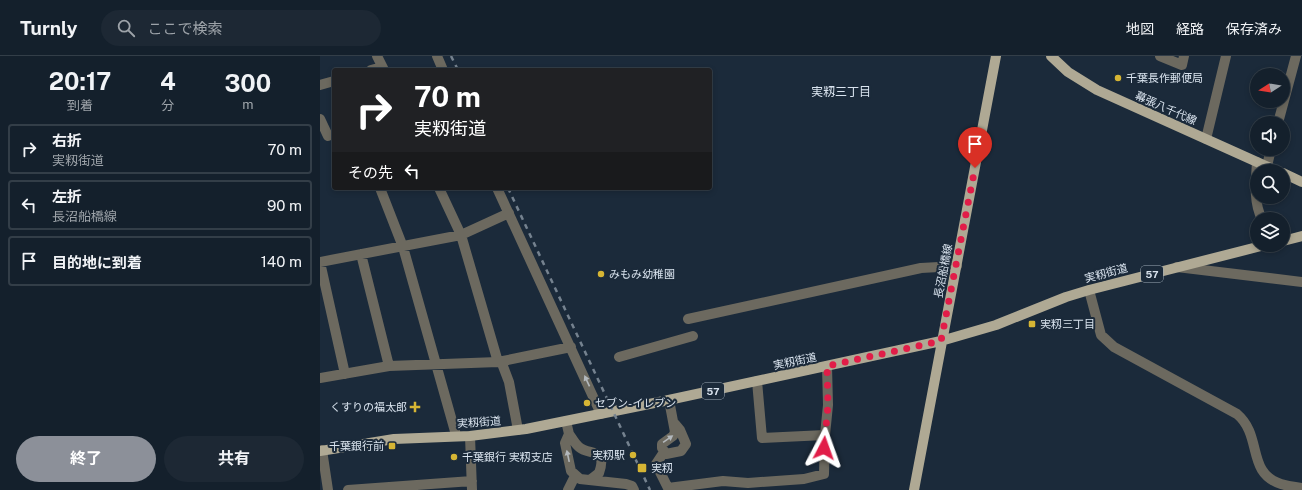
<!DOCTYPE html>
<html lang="ja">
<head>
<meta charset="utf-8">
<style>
  :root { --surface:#14202c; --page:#1d2834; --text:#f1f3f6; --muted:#9da3a9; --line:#333e48; --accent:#8c9099 }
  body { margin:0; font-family:"Public Sans","Noto Sans JP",sans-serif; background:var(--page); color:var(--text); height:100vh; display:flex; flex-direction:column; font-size:15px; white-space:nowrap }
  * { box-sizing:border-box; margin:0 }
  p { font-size:13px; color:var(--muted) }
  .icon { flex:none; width:22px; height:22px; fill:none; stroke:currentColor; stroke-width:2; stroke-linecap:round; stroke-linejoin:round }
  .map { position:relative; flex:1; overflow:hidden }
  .side { display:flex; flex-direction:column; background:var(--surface); width:320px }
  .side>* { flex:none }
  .guide { position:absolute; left:12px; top:12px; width:380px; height:122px; border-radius:4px; box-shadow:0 2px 6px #0003,0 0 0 1px var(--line); background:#202124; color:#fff; overflow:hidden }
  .needle { width:26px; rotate:258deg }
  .fabs { position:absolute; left:930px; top:12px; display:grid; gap:8px }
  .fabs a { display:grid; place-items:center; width:40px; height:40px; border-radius:50%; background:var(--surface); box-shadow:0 2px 6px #0003,0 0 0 1px var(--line); font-size:20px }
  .pin { position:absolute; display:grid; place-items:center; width:34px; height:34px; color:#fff; margin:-41px -17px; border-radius:50% 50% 50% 0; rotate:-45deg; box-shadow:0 0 4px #0007 }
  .pin .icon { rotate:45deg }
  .me { position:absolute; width:44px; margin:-22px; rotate:4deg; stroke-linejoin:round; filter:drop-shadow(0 0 3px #0008) }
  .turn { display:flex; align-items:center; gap:14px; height:84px; padding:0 16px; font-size:18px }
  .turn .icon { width:52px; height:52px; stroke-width:2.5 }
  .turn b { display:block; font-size:28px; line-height:34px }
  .then { display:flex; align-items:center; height:38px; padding:0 16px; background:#0003; gap:8px; font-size:15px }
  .eta { display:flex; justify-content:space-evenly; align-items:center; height:68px; text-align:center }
  .eta b { font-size:24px; font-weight:700; line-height:28px }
  .action { display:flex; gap:8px; margin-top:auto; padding:8px 16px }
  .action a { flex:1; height:46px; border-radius:24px; background:var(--accent); color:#fff; font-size:16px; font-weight:700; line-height:46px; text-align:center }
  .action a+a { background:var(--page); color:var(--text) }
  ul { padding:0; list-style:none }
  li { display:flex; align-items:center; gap:12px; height:50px; margin:0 8px 6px; padding:0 8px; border:2px solid var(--line); border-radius:4px }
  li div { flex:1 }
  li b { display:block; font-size:15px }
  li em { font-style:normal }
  header { display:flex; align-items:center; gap:24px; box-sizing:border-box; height:56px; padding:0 20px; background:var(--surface); border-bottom:1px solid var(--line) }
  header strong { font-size:19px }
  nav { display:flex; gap:22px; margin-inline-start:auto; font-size:14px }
  .search { width:280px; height:36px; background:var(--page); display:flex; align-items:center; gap:10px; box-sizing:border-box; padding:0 14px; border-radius:22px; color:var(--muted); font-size:15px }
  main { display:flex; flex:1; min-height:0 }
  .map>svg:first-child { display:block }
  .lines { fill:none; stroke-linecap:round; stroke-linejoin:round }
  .minor { stroke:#6c695f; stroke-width:10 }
  .major { stroke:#afa994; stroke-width:10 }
  .rail { stroke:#75828f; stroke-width:2.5; stroke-dasharray:5 5; stroke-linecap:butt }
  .oneway { fill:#b3b8bc }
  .route { stroke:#e11d48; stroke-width:7; stroke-dasharray:0 12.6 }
  .poi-dot { fill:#d6b534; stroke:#1b2a3a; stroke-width:1.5 }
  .labels { text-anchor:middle; stroke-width:4; stroke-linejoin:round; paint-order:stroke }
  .shield { fill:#1b2a3a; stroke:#a0acb8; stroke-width:1 }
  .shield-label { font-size:10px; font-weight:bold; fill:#d9e3ee }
  .poi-label { font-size:11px; fill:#d9e3ee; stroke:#1b2a3a; text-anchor:start }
  .street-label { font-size:11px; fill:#d9e3ee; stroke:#1b2a3a }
  .neighbourhood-label { font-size:12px; fill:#d9e3ee; stroke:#1b2a3a }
</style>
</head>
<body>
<header>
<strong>Turnly</strong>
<div class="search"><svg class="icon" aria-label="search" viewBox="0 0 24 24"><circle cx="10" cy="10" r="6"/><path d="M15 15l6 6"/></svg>ここで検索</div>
<nav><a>地図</a><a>経路</a><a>保存済み</a></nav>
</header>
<main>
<section class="side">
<div class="eta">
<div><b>20:17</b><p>到着</p></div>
<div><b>4</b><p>分</p></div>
<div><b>300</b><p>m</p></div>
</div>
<ul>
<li><svg class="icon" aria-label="right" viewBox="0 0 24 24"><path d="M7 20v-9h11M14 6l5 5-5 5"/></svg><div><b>右折</b><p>実籾街道</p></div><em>70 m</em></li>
<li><svg class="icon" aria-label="left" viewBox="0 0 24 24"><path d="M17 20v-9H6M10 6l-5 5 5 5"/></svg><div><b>左折</b><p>長沼船橋線</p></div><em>90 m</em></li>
<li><svg class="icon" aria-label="arrive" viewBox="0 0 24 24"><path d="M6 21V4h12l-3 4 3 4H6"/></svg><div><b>目的地に到着</b></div><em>140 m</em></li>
</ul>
<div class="action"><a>終了</a><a>共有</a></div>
</section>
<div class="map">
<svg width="982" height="434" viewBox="0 0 982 434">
  <rect width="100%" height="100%" fill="#1b2a3a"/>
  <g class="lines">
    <path class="minor" d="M57,0L64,14
      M117,0L123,14
      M840,0L862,9L864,0
      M51,14L62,11
      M0,29L14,25
      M0,63L8,80
      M958,67L976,0
      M886,83L906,0
      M937,106C936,124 933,146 942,163
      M947,110L951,93
      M60,132L83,191L136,379
      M119,132L141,179L178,306
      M177,132L281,358
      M41,198L69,310
      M0,206L141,179L189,157
      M0,206L25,318
      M857,211L982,226
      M769,234L781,279L794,291L917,358C943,380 926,417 961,428C967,430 975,431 982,432
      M368,263L601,212L637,210
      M299,301L373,280
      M181,305L189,326L198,374
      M0,322L69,310L178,306L251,291
      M437,325L442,382L505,379L508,349L507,310
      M349,344L355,376L353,380L342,388V392L346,398L361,395L366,388L360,374L355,368
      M246,365L249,378L245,387L251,415L260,423L306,428L312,430L314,434
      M249,378C252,382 255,388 259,391C269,400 288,391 279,417L270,424
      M150,380L152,434
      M2,394L8,434
      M344,396L336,408L349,434
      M348,432L403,425L428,427L484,423L504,418L505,379
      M28,434L152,425
      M248,434L255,420"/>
    <path class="major" d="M731,0L748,16L777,34L957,115
      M963,117L982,126
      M963,185L982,180
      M0,395L74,383L150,380L206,373L344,345L621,285L676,269L746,241L769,234L945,189
      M594,434L676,0"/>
    <path class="rail" d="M131,0L138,14
      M188,132L330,434"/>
  </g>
  <defs><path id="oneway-solid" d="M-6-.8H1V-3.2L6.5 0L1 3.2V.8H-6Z"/></defs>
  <g class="oneway">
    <use href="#oneway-solid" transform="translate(267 325) rotate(-115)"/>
    <use href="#oneway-solid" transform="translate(348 383) rotate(-35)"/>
    <use href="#oneway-solid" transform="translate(248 400) rotate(-102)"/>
  </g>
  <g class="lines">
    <path class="route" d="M504,392L508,349L507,310L621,285L655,112"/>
  </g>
  <g class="poi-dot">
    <circle cx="798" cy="22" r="4"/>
    <circle cx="281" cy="218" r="4"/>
    <rect x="708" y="264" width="8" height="8" rx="2"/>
    <circle cx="267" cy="347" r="4"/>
    <path d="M93 345h4v4h4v4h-4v4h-4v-4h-4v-4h4z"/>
    <rect x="68" y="386" width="8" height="8" rx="2"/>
    <circle cx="313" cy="399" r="4"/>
    <circle cx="134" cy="401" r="4"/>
    <rect x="317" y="407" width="10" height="10" rx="2"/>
  </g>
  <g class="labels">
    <g class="shield">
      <rect x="821" y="210" width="22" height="16" rx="3"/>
      <rect x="382" y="327" width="22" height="16" rx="3"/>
    </g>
    <g class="shield-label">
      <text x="832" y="222">57</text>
      <text x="393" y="339">57</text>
    </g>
    <g class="poi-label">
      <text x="806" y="26">千葉長作郵便局</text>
      <text x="289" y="222">みもみ幼稚園</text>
      <text x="720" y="272">実籾三丁目</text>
      <text x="275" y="351">セブン-イレブン</text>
      <text x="87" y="355" text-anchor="end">くすりの福太郎</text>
      <text x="64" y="394" text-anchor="end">千葉銀行前</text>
      <text x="305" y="403" text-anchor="end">実籾駅</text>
      <text x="142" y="405">千葉銀行 実籾支店</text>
      <text x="331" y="416">実籾</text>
    </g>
    <g class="street-label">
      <text transform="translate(846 52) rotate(24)" y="4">幕張八千代線</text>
      <text transform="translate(623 215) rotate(-79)" y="4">長沼船橋線</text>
      <text transform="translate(786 217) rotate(-15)" y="4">実籾街道</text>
      <text transform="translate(475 305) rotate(-12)" y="4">実籾街道</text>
      <text transform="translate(159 366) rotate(-4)" y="4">実籾街道</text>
    </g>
    <g class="neighbourhood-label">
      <text x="521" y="40">実籾三丁目</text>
    </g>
  </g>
</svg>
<div class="fabs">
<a><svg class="needle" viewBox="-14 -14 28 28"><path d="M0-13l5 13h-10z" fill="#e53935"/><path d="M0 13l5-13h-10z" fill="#9da3a9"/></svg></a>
<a><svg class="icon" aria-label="sound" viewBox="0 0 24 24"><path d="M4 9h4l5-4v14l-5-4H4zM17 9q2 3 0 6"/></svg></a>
<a><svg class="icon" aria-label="search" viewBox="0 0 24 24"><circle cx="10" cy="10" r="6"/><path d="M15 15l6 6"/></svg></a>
<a><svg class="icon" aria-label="layers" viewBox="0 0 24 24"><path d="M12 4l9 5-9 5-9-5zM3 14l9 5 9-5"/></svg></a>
</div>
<div class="pin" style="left:655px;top:112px;background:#d93025"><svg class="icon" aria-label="arrive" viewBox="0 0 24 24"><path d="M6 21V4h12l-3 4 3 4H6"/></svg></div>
<svg class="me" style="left:504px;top:392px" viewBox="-20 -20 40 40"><path d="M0-17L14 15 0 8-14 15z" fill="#e11d48" stroke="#fff" stroke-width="4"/></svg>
<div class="guide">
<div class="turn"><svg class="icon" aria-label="right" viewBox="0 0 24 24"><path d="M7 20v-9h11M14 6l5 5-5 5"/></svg><div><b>70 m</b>実籾街道</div></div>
<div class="then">その先<svg class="icon" aria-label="left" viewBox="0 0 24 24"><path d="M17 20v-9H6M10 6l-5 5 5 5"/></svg></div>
</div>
</div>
</main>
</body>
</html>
